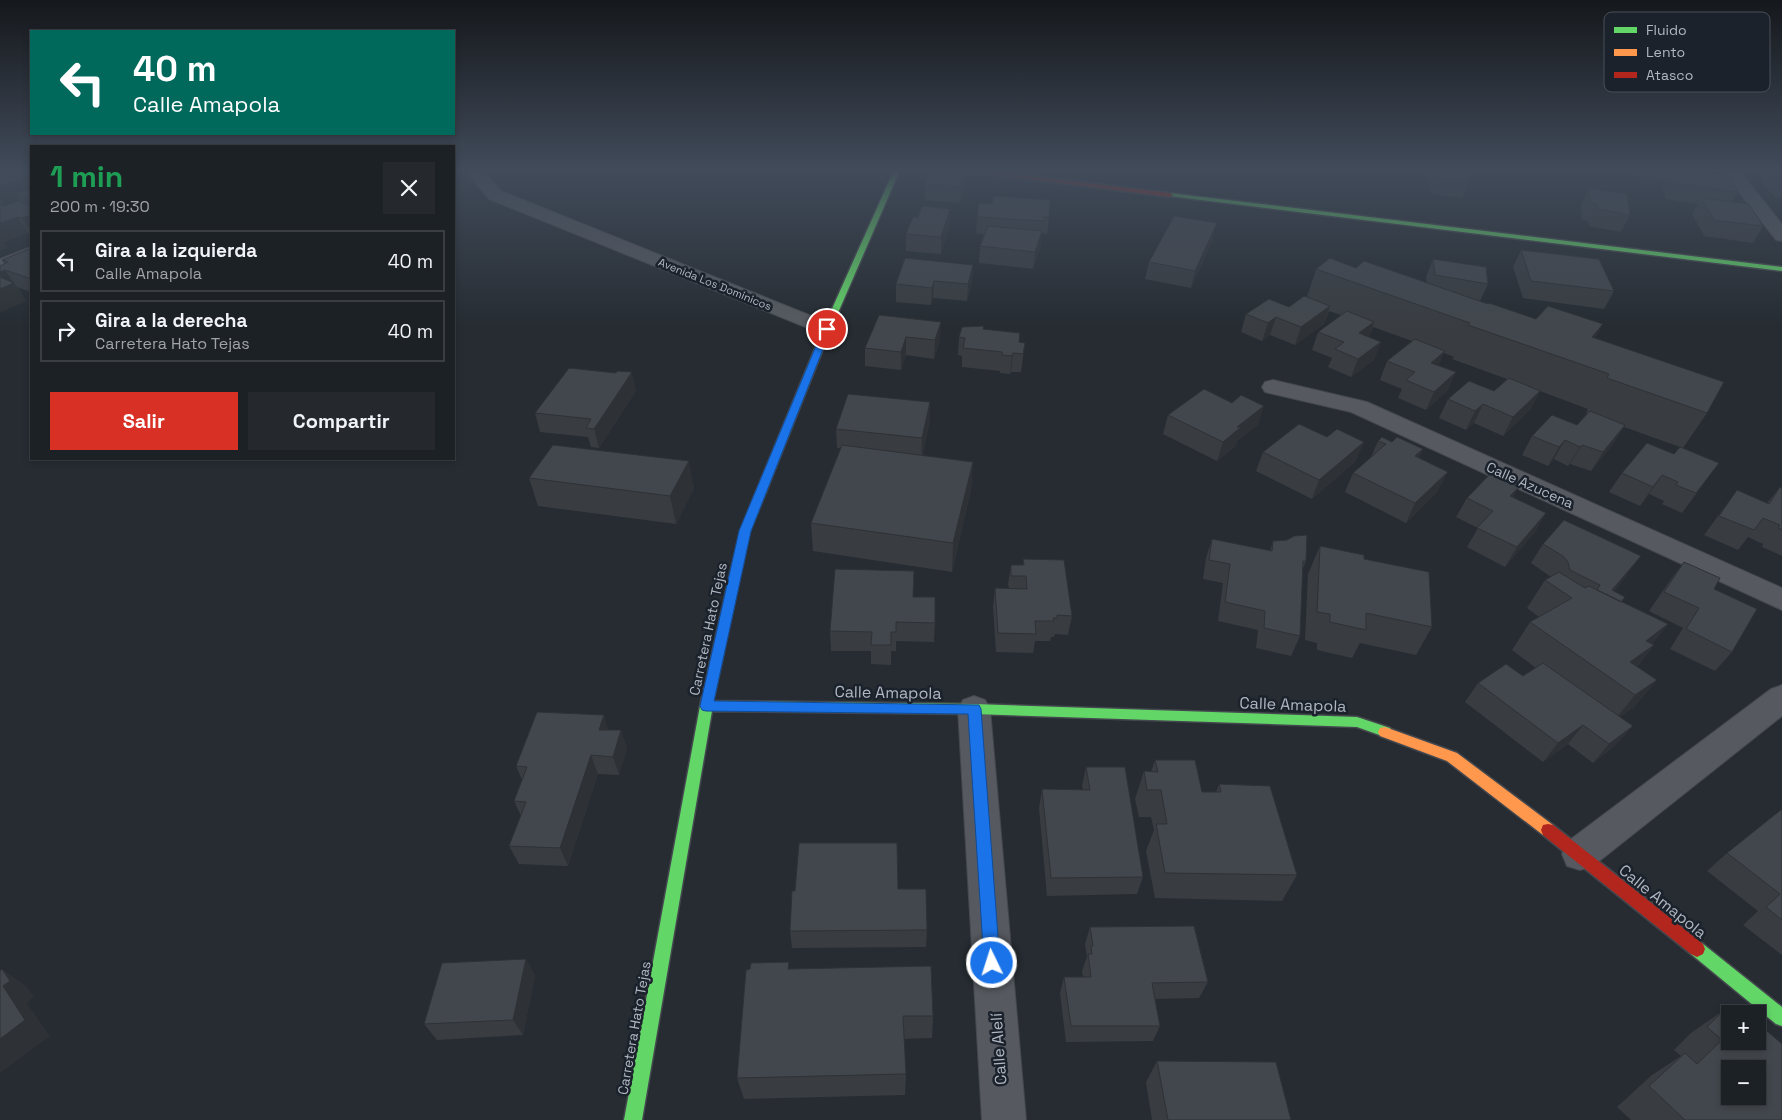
<!DOCTYPE html>
<html lang="es">
<head>
<meta charset="utf-8">
<style>
  :root { --surface:#1c2126; --page:#25292e; --text:#f1f3f6; --muted:#a0a3a7; --line:#3a3e43; --accent:#d93025 }
  body { margin:0; font-family:"Space Grotesk",sans-serif; background:var(--page); color:var(--text); height:100vh; display:flex; flex-direction:column; font-size:19px; white-space:nowrap }
  * { box-sizing:border-box; margin:0 }
  p { font-size:16px; color:var(--muted) }
  .icon { flex:none; width:28px; height:28px; fill:none; stroke:currentColor; stroke-width:2; stroke-linecap:round; stroke-linejoin:round }
  .map { position:relative; flex:1; overflow:hidden }
  .sheet { position:absolute; left:30px; top:145px; width:425px; height:315px; display:flex; flex-direction:column; background:var(--surface); border-radius:0px; box-shadow:0 2px 8px #0003,0 0 0 1px var(--line) }
  .sheet>* { flex:none }
  .hud { position:absolute; left:30px; top:30px; width:425px; height:105px; border-radius:0px; box-shadow:0 2px 8px #0003,0 0 0 1px var(--line); background:#00695c; color:#fff; overflow:hidden }
  .tools { position:absolute; left:1721px; top:1005px; display:grid; gap:10px }
  .tools a { display:grid; place-items:center; width:45px; height:45px; border-radius:0px; background:var(--surface); box-shadow:0 2px 8px #0003,0 0 0 1px var(--line); font-size:25px }
  .pin { position:absolute; display:grid; place-items:center; width:42px; height:42px; color:#fff; margin:-21px; border:2px solid #fff; border-radius:50%; box-shadow:0 1px 5px #0007 }
  .me { position:absolute; width:55px; margin:-28px; rotate:356deg; stroke-linejoin:round; filter:drop-shadow(0 0 4px #0008) }
  .turn { display:flex; align-items:center; gap:18px; height:105px; padding:0 20px; font-size:22px }
  .turn .icon { width:65px; height:65px; stroke-width:2.5 }
  .turn b { display:block; font-size:35px; line-height:42px }
  .round { display:grid; place-items:center; flex:none; width:52px; height:52px; border-radius:0px; background:var(--page) }
  .overview { display:flex; align-items:center; justify-content:space-between; height:85px; padding:0 20px }
  h1 { font-size:30px; font-weight:700; line-height:38px; color:#1e9e55 }
  .cta { display:flex; gap:10px; margin-top:auto; padding:10px 20px }
  .cta a { flex:1; height:58px; border-radius:0px; background:var(--accent); color:#fff; font-size:20px; font-weight:700; line-height:58px; text-align:center }
  .cta a+a { background:var(--page); color:var(--text) }
  ul { padding:0; list-style:none }
  li { display:flex; align-items:center; gap:15px; height:62px; margin:0 10px 8px; padding:0 10px; border:2px solid var(--line); border-radius:0px }
  li div { flex:1 }
  li b { display:block; font-size:19px }
  li em { font-style:normal }
  .map>svg:first-child { display:block }
  .lines { fill:none; stroke-linecap:round; stroke-linejoin:round }
  .street-casing { stroke:#44484e; stroke-width:2 }
  .fast-casing { stroke:#44484e; stroke-width:3 }
  .slow-casing { stroke:#44484e; stroke-width:3 }
  .jam-casing { stroke:#44484e; stroke-width:3 }
  .street { fill:#565a60; fill-rule:evenodd }
  .fast { fill:#63d668; fill-rule:evenodd }
  .slow { fill:#ff974d; fill-rule:evenodd }
  .jam { fill:#b3261e; fill-rule:evenodd }
  .wall { fill:#393d42 }
  .shaded-wall { fill:#2e3236 }
  .building { fill:#42474d; stroke:#2e3236; fill-rule:evenodd }
  .route { fill:#1a73e8; stroke:#114b97 }
  .labels { text-anchor:middle; stroke-width:5; stroke-linejoin:round; paint-order:stroke }
  .far-street-label { font-size:11px; fill:#b0b7c3; stroke:#1b222b }
  .street-label { font-size:14px; fill:#b0b7c3; stroke:#1b222b }
  .near-street-label { font-size:16px; fill:#b0b7c3; stroke:#1b222b }
  .key { fill:#1b222b; stroke:#484f59; stroke-width:1 }
  .key-label { font-size:14px; fill:#b0b7c3 }
</style>
</head>
<body>
<div class="map">
<svg width="1782" height="1120" viewBox="0 0 1782 1120">
  <rect width="100%" height="100%" fill="#262c32"/>
  <g class="lines">
    <defs>
      <path id="street" d="M465,170H482L501,191L834,325L837,329L834,333L827,335L820,333L489,199Z
        M1722,170H1739L1782,224V241L1776,240Z
        M31,247V260L0,272V259Z
        M1273,380L1367,402L1782,588V610L1351,412L1265,392L1262,387L1265,382Z
        M1782,685V716L1593,866L1580,870L1567,866L1562,854L1567,842L1771,689Z
        M974,696L985,700L990,709L1026,1120H982L958,709L963,700Z"/>
      <path id="fast" d="M894,170H900L831,329L766,492L761,495L757,494L756,492L823,329Z
        M1170,193L1782,267V271L1168,196V194Z
        M707,697L713,701L974,704L1357,717L1390,728L1392,732L1390,736L1385,737L1357,727L974,714L712,711L642,1120H624L700,706L702,698Z
        M1697,941L1703,944L1782,1007V1026L1776,1024L1691,954L1689,949L1691,944Z"/>
      <path id="slow" d="M1385,727L1457,753L1553,825L1555,830L1553,835L1548,836L1543,835L1447,761L1380,736L1378,732L1380,728Z"/>
      <path id="jam" d="M956,170H978L1170,193L1173,195L1170,197Z
        M761,489L766,492L750,531L713,702L712,706L707,707L702,706L701,702L740,531L756,492Z
        M1548,824L1553,825L1703,944L1705,949L1703,954L1697,957L1691,954L1543,835L1541,830L1543,825Z"/>
    </defs>
    <use href="#street" class="street-casing"/>
    <use href="#fast" class="fast-casing"/>
    <use href="#slow" class="slow-casing"/>
    <use href="#jam" class="jam-casing"/>
    <use href="#street" class="street"/>
    <use href="#fast" class="fast"/>
    <use href="#slow" class="slow"/>
    <use href="#jam" class="jam"/>
  </g>
  <path class="wall" d="M1426,170H1466L1469,182L1462,198L1431,194Z
    M1628,170H1715L1713,173L1738,192L1732,202L1763,226L1753,243L1704,236L1692,214L1698,204L1666,199L1662,187L1666,180L1631,175Z
    M1768,170H1782V198L1775,197L1761,181Z
    M28,171L31,177V234L28,233L4,242L7,247L0,250V204L4,206L19,202L18,199L4,204L0,203V172Z
    M925,184L966,186L960,203L925,200Z
    M1589,188L1630,215L1621,232L1589,226L1588,221L1582,219L1581,204Z
    M977,217H1049L1047,234L1042,233L1040,248L1033,269L979,263L980,246L984,234H976Z
    M950,225L941,254L906,251V234Z
    M1213,240L1191,288L1145,279L1149,262Z
    M31,249V292L17,287L26,301L0,312V266L4,264L2,260Z
    M1521,250L1614,291L1604,309L1523,298L1513,267Z
    M1433,259L1488,284L1480,301L1476,300L1536,319L1603,324L1595,338L1707,413L1683,448L1719,463L1682,513L1662,504L1664,501L1649,494L1640,506L1609,492L1622,473L1674,454L1680,447L1624,427L1613,444L1591,471L1570,464L1568,466L1554,459L1548,466L1522,455L1532,436L1577,425L1587,413H1586L1588,409L1540,391L1530,410L1503,436L1474,423L1466,430L1439,418L1448,399L1494,391L1507,379L1452,359L1454,357L1444,353L1438,365L1456,372L1447,391L1426,410L1398,398L1402,389L1380,380L1387,361L1412,341L1373,327L1369,337L1381,342L1374,360L1351,377L1328,367L1332,358L1312,350L1318,332L1341,315L1329,311L1324,324L1295,345L1270,335L1262,341L1241,332L1246,314L1289,307L1307,297L1316,269L1356,268L1427,283L1426,277Z
    M973,265L972,282L967,301L933,298L931,305L896,302V284Z
    M879,315L940,340L934,359L906,355L901,370L865,366V348Z
    M983,329L1020,333L1019,343H1025L1021,372H1011L1010,374L1000,373V371L962,367V356L958,355L959,337Z
    M616,373L636,391L599,448L591,447L588,437L540,432L535,413Z
    M1232,403L1258,425L1237,441L1236,446L1217,461L1163,434L1168,415Z
    M930,421L922,456L973,462L971,490L952,572L813,551L811,523L841,448H837L836,429Z
    M1327,437L1356,461L1312,499L1256,471L1263,452Z
    M1378,441L1392,442L1423,449L1419,458L1438,491L1406,523L1345,492L1353,473L1371,457Z
    M529,478L694,488L676,524L538,506Z
    M1780,487L1782,488V556L1762,547L1763,544L1748,537L1738,550L1704,535L1737,490L1767,503Z
    M1513,497L1546,513L1535,532L1505,567L1467,547L1478,528L1456,517L1467,498Z
    M1212,539L1270,551L1273,541L1306,561L1302,571L1300,636L1291,656L1256,648L1258,630L1218,621L1223,583L1203,579L1206,558Z
    M1543,544L1627,575L1614,591L1622,602L1668,624L1652,644L1654,645L1637,667L1657,680L1633,708L1620,717L1633,726L1616,745L1593,763L1568,744L1543,762L1465,702L1478,683L1523,676L1536,668L1512,650L1530,622L1539,617L1527,608L1545,580L1551,577L1531,563Z
    M1320,546L1364,559L1432,627L1416,655L1360,643L1352,658L1317,650V643L1305,640L1308,574Z
    M1023,559L1072,616L1068,635L1055,634L1054,637H1051L1050,641H1035L1033,653L996,652L993,607L995,588H1009L1008,584L1011,565H1023Z
    M1684,562L1714,589L1732,652L1715,671L1670,649L1683,628L1649,611L1669,582Z
    M913,597L935,623L934,642L896,641V651H891V665L871,664V651H831L830,631Z
    M609,730H621L627,749L619,775L598,774L568,866L519,864L509,846L521,816L514,801L522,780L516,766Z
    M1155,760L1202,792H1216L1219,784L1297,875L1282,901L1155,898L1146,851L1154,830L1151,817H1139L1135,799L1144,771L1151,772Z
    M1086,767L1143,877L1137,894L1047,896L1039,808L1042,789L1083,790L1082,786Z
    M1782,809V955L1743,925L1758,911L1707,871L1727,853Z
    M898,889L927,930L926,947L792,948L790,931Z
    M1090,927L1208,982L1199,998L1155,999L1160,1026L1153,1041L1066,1042L1060,993L1064,977H1083L1082,971L1087,957L1085,944Z
    M526,959L535,976L523,1035L437,1040L424,1024Z
    M790,969L933,1016L932,1038L904,1039L906,1074L905,1095L744,1099L737,1078Z
    M1724,1010L1782,1120H1631L1617,1107L1652,1075L1681,1056L1674,1050L1691,1033Z
    M1157,1061L1291,1120H1152L1146,1082Z"/>
  <path class="shaded-wall" d="M966,170V186L960,203L961,187Z
    M28,171L31,177V194H14L18,199L4,204L0,198V186L21,174Z
    M950,209V225L941,254V237Z
    M31,215V232L22,218Z
    M18,217L28,233L4,242L0,236V223Z
    M1217,223L1213,240L1191,288L1195,271Z
    M1042,231L1040,248L1033,269L1035,252Z
    M0,237L7,247L0,250Z
    M973,265L972,282L967,301L968,284Z
    M5,270L26,301L0,312V289L7,286L0,275V272Z
    M934,281L933,298L931,305L932,288Z
    M1330,306L1324,324L1295,345L1301,327Z
    M1276,317L1270,335L1262,341L1268,323Z
    M941,322L940,340L934,359L935,340Z
    M1374,322L1368,340L1359,333Z
    M1603,324L1584,357L1592,337Z
    M906,337V355L901,370V352Z
    M1381,342L1374,360L1351,377L1358,359Z
    M1445,351L1437,369L1431,363Z
    M1013,353L1011,372L1010,374L1012,356Z
    M632,372L636,391L599,448L594,429Z
    M1456,372L1447,391L1426,410L1434,392Z
    M1540,391L1530,410L1503,436L1513,417Z
    M930,402V421L921,457L922,438Z
    M1483,404L1474,423L1466,430L1475,411Z
    M1264,406L1258,425L1237,441L1236,446L1217,461L1223,442L1237,427Z
    M1625,425L1613,444L1591,471L1603,452Z
    M1565,440L1554,459L1548,466L1559,447Z
    M1364,442L1356,461L1312,499L1319,480Z
    M1582,445L1570,464L1568,466L1580,447Z
    M1423,449L1414,468L1415,456Z
    M689,461L694,488L676,524L670,496Z
    M973,462L971,490L952,572L953,543Z
    M1448,472L1438,491L1406,523L1415,503Z
    M1662,475L1649,494L1640,506L1653,487Z
    M1519,487L1508,506L1510,496Z
    M1546,513L1535,532L1505,567L1517,547Z
    M1641,556L1627,575L1608,597L1612,590Z
    M1668,624L1648,650L1654,645L1631,674L1615,681L1646,641Z
    M1657,680L1633,708L1612,723L1635,695Z
    M604,715L610,734L599,730Z
    M1583,725L1568,744L1543,762L1558,743Z
    M1633,726L1616,745L1593,763L1609,744Z
    M621,730L627,749L619,775L613,757Z
    M591,755L598,774L568,866L560,848Z
    M526,959L535,976L523,1035L513,1020Z
    M2,969L26,986L34,997L27,1003L50,1036L0,1073V1039L3,986Z"/>
  <path class="building" d="M7,170H24L28,171L21,174L28,176L0,186V172Z
    M931,170H966L961,187L925,184Z
    M1435,170H1466L1469,182L1437,178Z
    M1776,170H1782V177Z
    M1670,171L1697,175L1695,171L1730,176L1738,192L1675,183Z
    M31,188V200L14,194Z
    M1589,188L1627,194L1630,215L1597,209V204L1590,203Z
    M993,196L1050,200L1049,217H1044V221L977,217L979,203L992,204Z
    M1701,198L1749,204L1763,226L1714,220Z
    M17,201L31,206V215L22,218L18,217L0,223V204L4,206Z
    M922,206L950,209L941,237L906,234L913,217H918Z
    M1174,216L1217,223L1195,271L1149,262Z
    M988,226L1042,231L1035,252L980,246Z
    M29,249H31V277L29,278L5,270L0,272V266L8,262L2,260Z
    M1521,250L1599,259L1614,291L1531,281Z
    M905,258L973,265L968,284L934,281L932,288L896,284Z
    M1330,258L1356,268L1364,261L1488,304L1489,303L1536,319L1548,306L1603,324L1592,337L1724,382L1707,413L1607,378L1609,374L1468,325L1470,323L1316,269Z
    M1433,259L1486,267L1488,284L1435,275Z
    M0,277L14,283L0,289Z
    M1304,296L1330,306L1301,327L1276,317L1268,323L1246,314L1269,299L1289,307Z
    M1347,311L1374,322L1359,333L1381,342L1358,359L1335,349L1344,342L1318,332Z
    M879,315L941,322L935,340L906,337L901,352L865,348Z
    M984,326L983,329L1020,333L1019,342L1025,343L1023,354L1013,353L1012,356L1002,355V352L963,348L965,338L959,337L962,327Z
    M1415,339L1445,351L1431,363L1456,372L1434,392L1406,380L1415,372L1387,361Z
    M569,368L616,373L617,371L632,372L594,429L586,428L591,419L535,413Z
    M1509,378L1540,391L1513,417L1483,404L1475,411L1448,399L1469,381L1494,391Z
    M1204,389L1232,403L1241,395L1264,406L1237,427H1241L1223,442L1168,415Z
    M848,394L930,402L922,438L836,429Z
    M1590,411L1625,425L1603,452L1582,445L1580,447L1565,440L1559,447L1532,436L1552,415L1577,425Z
    M1299,424L1327,437L1337,429L1364,442L1319,480L1263,452Z
    M1382,437L1392,442L1397,437L1423,449L1415,456L1448,472L1415,503L1353,473L1386,444L1378,441Z
    M1647,443L1674,454L1680,447L1719,463L1696,493L1676,485L1678,482L1662,475L1653,487L1622,473Z
    M553,445L689,461L670,496L529,478Z
    M842,445L973,462L953,543L811,523Z
    M1490,474L1519,487L1510,496L1546,513L1517,547L1477,528L1493,511L1467,498Z
    M1780,487L1782,488V530L1778,528L1780,525L1763,518L1754,530L1719,516L1737,490L1769,504Z
    M1564,520L1641,556L1612,590L1625,597L1621,602L1597,590L1600,585L1570,570L1568,562L1563,556L1543,544Z
    M1307,535L1306,561H1303L1300,636L1264,628L1265,611L1225,602L1230,564L1209,560L1212,539L1272,551L1273,541L1287,540L1294,536Z
    M1320,546L1364,555V559L1429,572L1432,627L1366,613V630L1330,622V614L1317,612Z
    M1023,559L1064,560L1072,616L1057,615V618H1053L1054,621H1035L1036,634L998,633L995,588L1027,589L1026,576H1011V565H1024Z
    M1684,562L1720,578L1714,589L1757,609L1732,652L1686,629L1699,608L1664,592Z
    M835,569L914,571L913,597H935V623L896,622V632H891V645H871L872,632L830,631Z
    M1559,572L1585,588L1589,586L1668,624L1646,641L1654,645L1630,662L1657,680L1635,695L1530,622L1572,598L1545,580Z
    M1543,663L1633,726L1609,744L1583,725L1558,743L1478,683L1506,664L1523,676Z
    M537,712L604,715L599,730H621L613,757L591,755L560,848L509,846L526,802L514,801L527,767L516,766Z
    M1155,760H1195L1202,792H1221L1219,784L1270,786L1297,875L1165,873L1156,824H1167L1161,790H1147L1144,771L1158,772Z
    M1086,767H1125L1143,877L1051,878L1042,789L1090,790Z
    M1782,809V920L1766,907L1780,894L1727,853Z
    M799,843H897L898,889H926L927,930L790,931L792,891H795Z
    M1194,926L1208,982L1152,983L1160,1026H1071L1064,977H1091L1088,954H1092L1091,946H1093L1090,927Z
    M526,959L513,1020L424,1024L442,963Z
    M789,962L788,969L931,966L933,1016H903L906,1074L737,1078L746,970L750,969L751,963Z
    M2,969L10,981L3,986L25,1020L0,1039V971Z
    M1724,1010L1730,1015V1041H1758V1023L1782,1044V1120H1685L1649,1086L1685,1053L1697,1064L1722,1040L1707,1027ZM1730,1069H1758V1096H1730Z
    M1157,1061L1276,1062L1291,1120H1168Z"/>
  <linearGradient id="sky" x2="0" y2="1"><stop stop-color="#15181c"/><stop offset="0.52" stop-color="#414b5a"/><stop offset="1" stop-color="#414b5a" stop-opacity="0"/></linearGradient>
  <rect width="1782" height="327" fill="url(#sky)"/>
  <path class="route" d="M827,326L831,329L751,531L714,701L979,705L981,709L1000,963L998,969L992,971L987,969L984,963L968,714L706,711L702,710L700,706L739,531L823,329Z"/>
  <g class="labels">
    <g class="far-street-label">
      <text transform="translate(715 284) rotate(22)" y="4">Avenida Los Dominicos</text>
    </g>
    <g class="street-label">
      <text transform="translate(1530 485) rotate(24)" y="5">Calle Azucena</text>
      <text transform="translate(708 629) rotate(-78)" y="5">Carretera Hato Tejas</text>
      <text transform="translate(634 1028) rotate(-80)" y="5">Carretera Hato Tejas</text>
    </g>
    <g class="near-street-label">
      <text transform="translate(888 692) rotate(1)" y="6">Calle Amapola</text>
      <text transform="translate(1293 704) rotate(2)" y="6">Calle Amapola</text>
      <text transform="translate(1663 901) rotate(39)" y="6">Calle Amapola</text>
      <text transform="translate(998 1049) rotate(-94)" y="6">Calle Alelí</text>
    </g>
  </g>
  <rect x="1604" y="12" width="166" height="80" rx="8" class="key"/>
  <rect x="1614" y="27" width="23" height="6" fill="#63d668"/>
  <rect x="1614" y="49" width="23" height="7" fill="#ff974d"/>
  <rect x="1614" y="72" width="23" height="6" fill="#b3261e"/>
  <g class="key-label">
    <text x="1646" y="35">Fluido</text>
    <text x="1646" y="57">Lento</text>
    <text x="1646" y="80">Atasco</text>
  </g>
</svg>
<div class="tools">
<a>+</a>
<a>−</a>
</div>
<div class="pin" style="left:827px;top:329px;background:#d93025"><svg class="icon" aria-label="arrive" viewBox="0 0 24 24"><path d="M6 21V4h12l-3 4 3 4H6"/></svg></div>
<svg class="me" style="left:992px;top:963px" viewBox="-20 -20 40 40"><circle r="17" fill="#1a73e8" stroke="#fff" stroke-width="3"/><path d="M0-11L8 9 0 5-8 9z" fill="#fff"/></svg>
<div class="hud">
<div class="turn"><svg class="icon" aria-label="left" viewBox="0 0 24 24"><path d="M17 20v-9H6M10 6l-5 5 5 5"/></svg><div><b>40 m</b>Calle Amapola</div></div>
</div>
<section class="sheet">
<div class="overview"><div><h1>1 min</h1><p>200 m · 19:30</p></div><a class="round"><svg class="icon" aria-label="close" viewBox="0 0 24 24"><path d="M6 6l12 12M18 6L6 18"/></svg></a></div>
<ul>
<li><svg class="icon" aria-label="left" viewBox="0 0 24 24"><path d="M17 20v-9H6M10 6l-5 5 5 5"/></svg><div><b>Gira a la izquierda</b><p>Calle Amapola</p></div><em>40 m</em></li>
<li><svg class="icon" aria-label="right" viewBox="0 0 24 24"><path d="M7 20v-9h11M14 6l5 5-5 5"/></svg><div><b>Gira a la derecha</b><p>Carretera Hato Tejas</p></div><em>40 m</em></li>
</ul>
<div class="cta"><a>Salir</a><a>Compartir</a></div>
</section>
</div>
</body>
</html>
